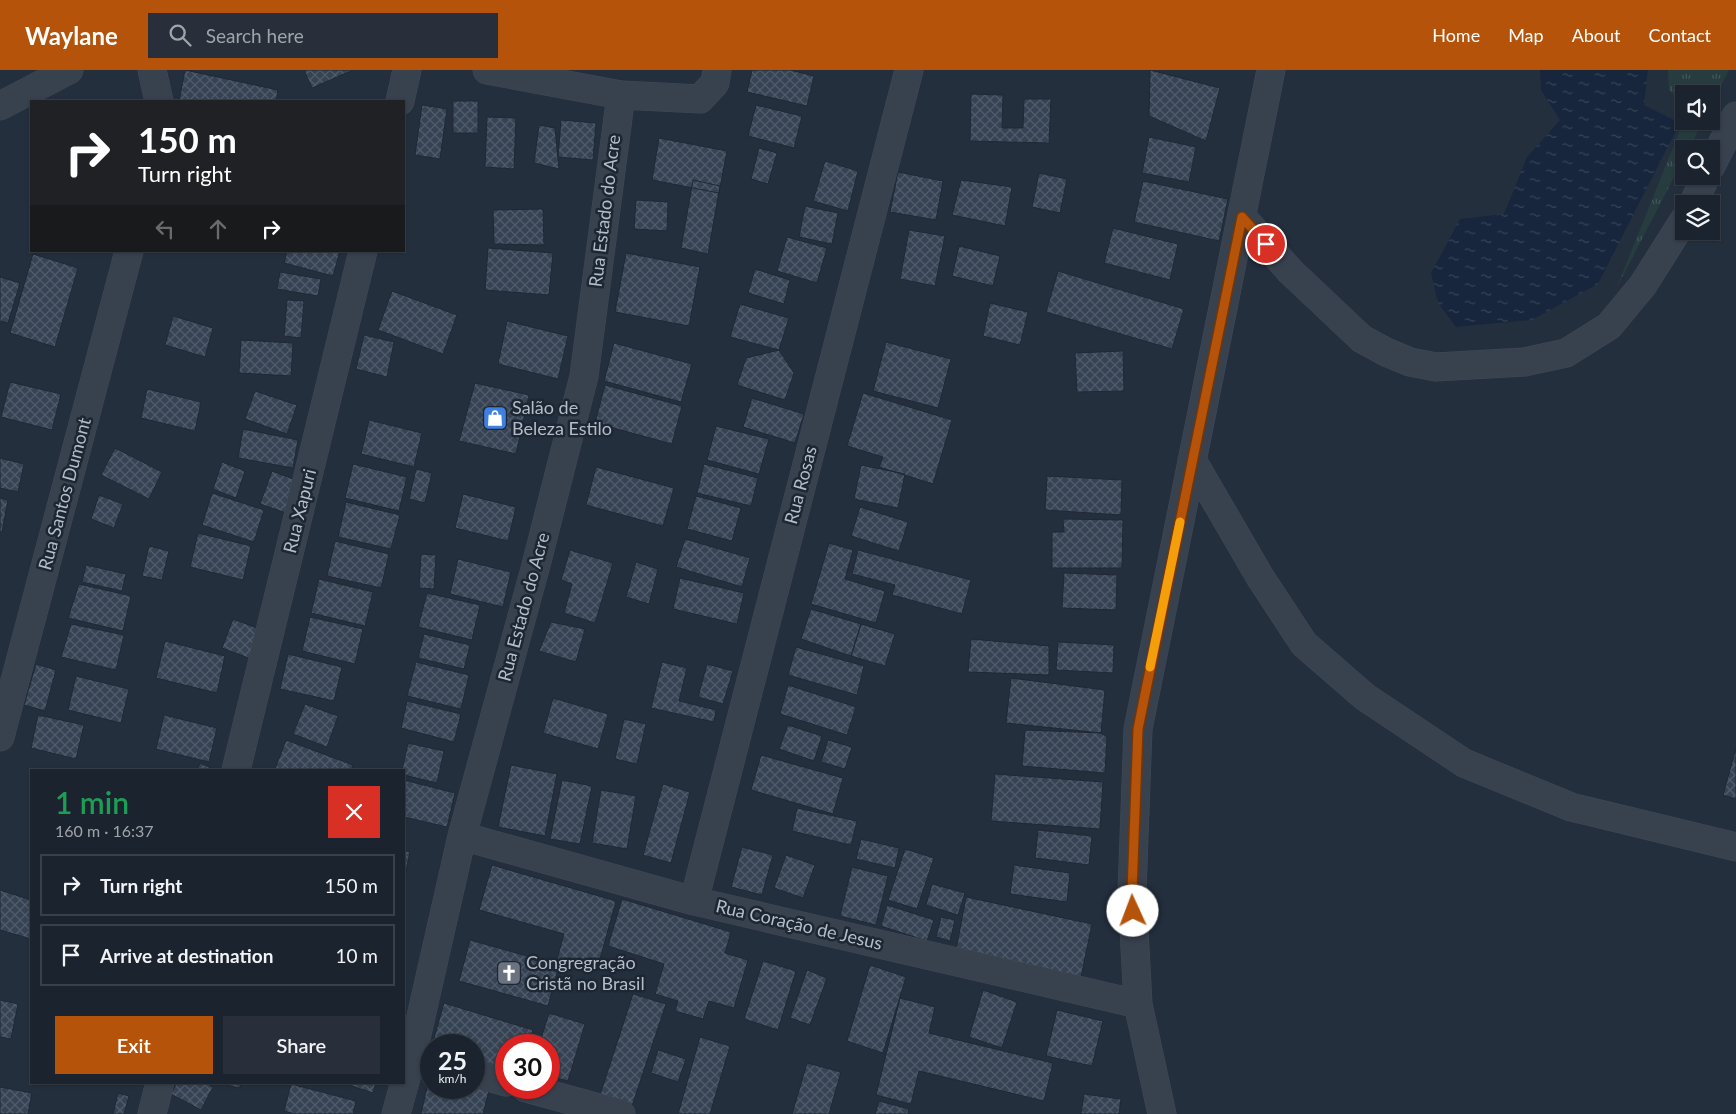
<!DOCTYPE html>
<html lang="en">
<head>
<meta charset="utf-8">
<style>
  :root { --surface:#1b232e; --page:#282f3a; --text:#f1f3f6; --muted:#a0a4aa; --line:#39404a; --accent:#b45309 }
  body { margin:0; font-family:Lato,sans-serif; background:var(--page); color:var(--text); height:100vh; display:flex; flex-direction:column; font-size:19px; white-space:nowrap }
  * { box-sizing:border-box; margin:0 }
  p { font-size:16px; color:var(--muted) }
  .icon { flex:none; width:28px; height:28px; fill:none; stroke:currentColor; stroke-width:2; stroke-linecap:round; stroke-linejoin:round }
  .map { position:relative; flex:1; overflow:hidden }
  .panel { position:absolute; left:30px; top:699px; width:375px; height:315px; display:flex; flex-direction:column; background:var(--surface); border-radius:0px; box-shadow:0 1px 4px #0004,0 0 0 1px var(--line) }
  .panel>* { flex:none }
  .hud { position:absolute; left:30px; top:30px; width:375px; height:152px; border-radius:0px; box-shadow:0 1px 4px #0004,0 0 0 1px var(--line); background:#202124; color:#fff; overflow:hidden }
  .buttons { position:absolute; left:1675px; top:15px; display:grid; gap:10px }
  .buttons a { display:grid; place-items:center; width:45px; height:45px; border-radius:0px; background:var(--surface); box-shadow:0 1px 4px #0004,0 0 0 1px var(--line); font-size:25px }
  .speed { position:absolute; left:420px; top:964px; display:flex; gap:10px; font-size:25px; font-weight:700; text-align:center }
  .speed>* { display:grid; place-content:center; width:65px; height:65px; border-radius:50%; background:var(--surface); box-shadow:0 1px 4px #0004,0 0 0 1px var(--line); line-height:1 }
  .speed small { font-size:12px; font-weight:400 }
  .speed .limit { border:8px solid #d22; background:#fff; color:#111 }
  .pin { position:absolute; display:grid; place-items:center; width:42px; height:42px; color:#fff; margin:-21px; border:2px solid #fff; border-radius:50%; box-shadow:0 1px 5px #0007 }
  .me { position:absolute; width:55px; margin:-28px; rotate:358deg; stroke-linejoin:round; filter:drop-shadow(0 0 4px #0008) }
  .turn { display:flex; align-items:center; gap:18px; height:105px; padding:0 25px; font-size:22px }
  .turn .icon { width:65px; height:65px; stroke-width:2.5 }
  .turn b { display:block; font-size:35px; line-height:42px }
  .lanes { display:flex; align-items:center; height:48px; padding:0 25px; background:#0003; justify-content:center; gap:25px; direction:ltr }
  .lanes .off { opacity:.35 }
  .round { display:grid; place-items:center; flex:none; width:52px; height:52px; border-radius:0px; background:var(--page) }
  .head { display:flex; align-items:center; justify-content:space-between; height:85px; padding:0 25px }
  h1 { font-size:30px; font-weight:600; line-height:38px; color:#1e9e55 }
  .button { display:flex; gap:10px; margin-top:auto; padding:10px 25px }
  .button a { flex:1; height:58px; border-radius:0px; background:var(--accent); color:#fff; font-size:20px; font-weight:600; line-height:58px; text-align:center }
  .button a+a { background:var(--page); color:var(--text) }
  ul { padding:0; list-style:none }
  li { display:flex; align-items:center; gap:15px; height:62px; margin:0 10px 8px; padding:0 15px; border:2px solid var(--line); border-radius:0px }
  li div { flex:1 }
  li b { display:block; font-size:19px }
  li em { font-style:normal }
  header { display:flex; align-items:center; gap:30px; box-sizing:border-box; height:70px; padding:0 25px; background:var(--accent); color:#fff }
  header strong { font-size:24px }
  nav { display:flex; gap:28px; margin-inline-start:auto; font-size:18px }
  .search { width:350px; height:45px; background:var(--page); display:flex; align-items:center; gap:12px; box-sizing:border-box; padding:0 18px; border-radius:0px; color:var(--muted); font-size:19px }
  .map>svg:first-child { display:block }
  .park { fill:url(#park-tufts) }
  .water { fill:url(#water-ripples) }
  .building { fill:url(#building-cross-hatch); stroke:#1f2835 }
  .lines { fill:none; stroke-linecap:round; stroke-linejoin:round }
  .street-casing { stroke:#414a57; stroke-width:29 }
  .street { stroke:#38414e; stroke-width:28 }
  .route-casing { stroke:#753606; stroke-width:12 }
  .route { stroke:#b45309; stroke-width:9 }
  .slow { stroke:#f59e0b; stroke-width:9 }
  .labels { text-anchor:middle; stroke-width:5; stroke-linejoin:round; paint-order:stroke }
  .street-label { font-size:18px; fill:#b4bcc9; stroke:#1d2633 }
  .poi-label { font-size:18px; fill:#b4bcc9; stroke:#1d2633; text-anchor:start }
</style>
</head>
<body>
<header>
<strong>Waylane</strong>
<div class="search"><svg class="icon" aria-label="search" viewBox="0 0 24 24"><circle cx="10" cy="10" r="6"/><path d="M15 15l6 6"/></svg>Search here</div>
<nav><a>Home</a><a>Map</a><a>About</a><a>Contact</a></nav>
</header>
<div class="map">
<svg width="1736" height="1044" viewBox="0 0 1736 1044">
  <defs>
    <pattern id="park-tufts" width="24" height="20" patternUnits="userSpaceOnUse" patternTransform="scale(1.25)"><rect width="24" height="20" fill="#263c3f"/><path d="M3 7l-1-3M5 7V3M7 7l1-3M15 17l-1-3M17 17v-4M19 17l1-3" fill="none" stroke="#435659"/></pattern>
    <pattern id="water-ripples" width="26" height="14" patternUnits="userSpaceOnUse" patternTransform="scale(1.25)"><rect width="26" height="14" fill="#17263c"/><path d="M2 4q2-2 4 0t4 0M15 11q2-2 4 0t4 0" fill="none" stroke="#364457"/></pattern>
    <pattern id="building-cross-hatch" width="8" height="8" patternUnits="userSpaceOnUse" patternTransform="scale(1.25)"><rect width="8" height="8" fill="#364354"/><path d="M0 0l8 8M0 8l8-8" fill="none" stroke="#515c6b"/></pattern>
  </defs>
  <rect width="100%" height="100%" fill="#242f3e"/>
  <path class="park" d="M1668,0H1729L1711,35V24H1684V36L1669,20Z
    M1684,50V51H1703L1689,79H1684V88L1617,217Z"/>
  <path class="water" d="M1540,0H1648L1644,35L1680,53L1598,214L1532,250L1456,257L1438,233L1431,203L1460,149L1504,144L1527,87L1560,50L1541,20Z"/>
  <path class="building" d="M185,0L278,20L276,31H179Z
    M304,0H353L312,18Z
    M752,0H790L814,6L807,36L747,22Z
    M1150,0L1220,18L1206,71L1149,46Z
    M971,24L1003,25L1002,58H1023L1024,29H1051L1049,73L970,71Z
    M453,31H478V63H453Z
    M422,35L447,39L440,89L415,85Z
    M756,35L802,46L794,78L748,66Z
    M487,47L516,48L514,99L485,97Z
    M561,50L596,53L593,90L558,87Z
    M539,55L555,58L559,99L534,93Z
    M1149,67L1196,77L1189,112L1142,103Z
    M659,68L727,81L719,123L652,110Z
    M759,78L777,83L768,114L751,109Z
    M825,91L858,101L848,141L813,131Z
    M898,102L943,111L936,150L890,142Z
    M1039,103L1067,109L1060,143L1032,137Z
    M693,110L720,116L708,184L681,178Z
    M961,110L1012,117L1005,156L952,145Z
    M1143,111L1228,129L1219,171L1134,152Z
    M636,130L668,132L667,161L634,159Z
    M805,136L838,143L832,174L799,167Z
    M543,139L544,175L494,174L493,140Z
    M1113,158L1178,174L1170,210L1104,193Z
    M909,160L945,166L935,216L900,209Z
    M787,167L827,178L817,213L777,201Z
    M959,176L1000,186L993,216L952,206Z
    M488,178L553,183L549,225L485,220Z
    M287,181H340L333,206L284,193Z
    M626,183L700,197L689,256L615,242Z
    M33,184L78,198L55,277L10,263Z
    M755,199L790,210L784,234L748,223Z
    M1058,201L1184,239L1172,279L1046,242Z
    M280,202L321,209L318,226L277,219Z
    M0,207L20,213L8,253L0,251Z
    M392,221L457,245L443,284L378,260Z
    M287,230L304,231L301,268L284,266Z
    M990,233L1028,242L1020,275L983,266Z
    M740,234L789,248L779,280L730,267Z
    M173,246L213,258L205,287L165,275Z
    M507,251L568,266L558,309L498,294Z
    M364,265L394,272L387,307L356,299Z
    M241,270L293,273L291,306L239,303Z
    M886,272L951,289L938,338L873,321Z
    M614,273L692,294L681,332L604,311Z
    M779,280L794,303L785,330L737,315L746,288Z
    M1123,281L1124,321L1077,322L1075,283Z
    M10,312L61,324L52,360L1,347Z
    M475,313L529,325L516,384L459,371Z
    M605,315L682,336L672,374L595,353Z
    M147,319L201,332L195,361L141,348Z
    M255,321L297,335L287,364L245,349Z
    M863,323L952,350L933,414L879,397L883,387L847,376Z
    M752,328L804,344L795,373L743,357Z
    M369,350L422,363L414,397L361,384Z
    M716,356L769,369L759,404L707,390Z
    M243,359L298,370L293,398L238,388Z
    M115,378L162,402L149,429L101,405Z
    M0,388L24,394L18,422L0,418Z
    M222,392L245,401L236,428L213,419Z
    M353,394L407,407L399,441L345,428Z
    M704,394L758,408L751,436L697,423Z
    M861,395L905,404L898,438L854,429Z
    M596,397L674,418L663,456L586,435Z
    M416,399L432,403L425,433L409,429Z
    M272,401L298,411L286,443L260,434Z
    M1047,406L1122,410L1121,445L1045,440Z
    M212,423L264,440L254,472L202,455Z
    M463,424L516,437L508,471L455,458Z
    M99,425L123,434L114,458L91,449Z
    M696,426L741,438L732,471L687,459Z
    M0,428L8,430L2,462H0Z
    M346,432L400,445L391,479L338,467Z
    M860,437L908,452L899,481L851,466Z
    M1063,449L1123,450L1122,498H1052V462H1064Z
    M198,463L251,476L243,510L190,497Z
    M685,469L750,488L742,517L676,497Z
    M335,471L389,484L381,518L327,506Z
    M829,473L853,480L845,509L885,521L876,553L811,534Z
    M149,476L169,481L162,510L142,506Z
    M570,480L613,493L595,553L564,543L572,514L561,510Z
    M858,480L971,510L962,544L892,525L895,515L852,504Z
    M421,484L436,485L434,519L419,518Z
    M458,489L511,502L503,537L450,524Z
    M636,492L658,499L649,534L626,527Z
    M86,495L126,504L122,521L82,512Z
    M1064,503L1117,505L1116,540L1062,538Z
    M680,508L744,523L737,554L673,539Z
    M319,509L373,522L365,556L311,543Z
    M79,514L131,526L123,561L68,548Z
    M427,523L480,535L472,570L418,557Z
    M811,539L861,554L851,586L801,569Z
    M310,547L363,559L355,594L302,581Z
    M233,549L265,561L254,590L222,578Z
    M551,552L585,559L576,592L539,581Z
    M71,554L124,565L116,600L61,587Z
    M861,554L895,564L885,596L851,586Z
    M424,564L470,575L464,599L418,588Z
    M971,569L1049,576V605L968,602Z
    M165,571L225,586L217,623L156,608Z
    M1058,572L1114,575L1113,603L1056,600Z
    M796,577L864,596L857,625L788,605Z
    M288,584L342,597L334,631L280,619Z
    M416,592L469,605L461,639L407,626Z
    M662,592L687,598L679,631L716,640L714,652L651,638Z
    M36,594L56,600L45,641L24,635Z
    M707,594L733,601L723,634L698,627Z
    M76,606L129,619L121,653L68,640Z
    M1011,608L1105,620L1101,663L1006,653Z
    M788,615L856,637L847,665L780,644Z
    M553,628L608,644L598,679L543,663Z
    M407,631L461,644L454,672L401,658Z
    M305,634L338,646L327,677L293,664Z
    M38,645L84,655L76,689L31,678Z
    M164,645L217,658L209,692L156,679Z
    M624,649L646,654L637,694L615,689Z
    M788,655L822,666L814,691L779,679Z
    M1025,660L1101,663L1107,667L1105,703L1022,696Z
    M286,670L353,695L351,700L275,699Z
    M828,670L852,677L845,699L821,692Z
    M408,673L444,681L437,713L404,705V700H402Z
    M1736,678V729L1723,725Z
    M761,685L843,708L833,744L751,720Z
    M200,693L215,700H197Z
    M511,695L557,704L545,766L498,757Z
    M995,704L1103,712L1100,759L991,751Z
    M404,710L455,723L447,757L404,747Z
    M562,710L592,716L580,774L550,769Z
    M663,714L690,722L671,793L643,785Z
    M601,720L636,726L627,779L592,773Z
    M797,738L857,751L851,775L792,761Z
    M1038,760L1092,766L1089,795L1035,788Z
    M861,769L899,778L895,798L856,789Z
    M742,777L773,785L762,825L731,817Z
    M905,779L934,788L917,839L888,830Z
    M404,780L410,782L404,810Z
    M786,785L815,795L803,828L774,818Z
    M492,795L616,831L597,900L557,889L564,864L479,840Z
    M1014,795L1070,803L1067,832L1010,824Z
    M852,797L888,806L876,855L840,846Z
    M932,814L965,823L958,845L926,835Z
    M0,820L31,830V869L0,860Z
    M966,827L1092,854L1081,907L956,880Z
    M622,829L731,862L725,883L748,890L734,938L709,931L703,949L675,941L678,931L655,924L664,894L608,876Z
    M887,835L934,850L927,871L881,856Z
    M941,847L955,850L950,871L936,867Z
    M470,870L559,895L548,936L459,911Z
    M763,891L796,901L778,960L744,949Z
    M870,895L906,907L883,983L847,971Z
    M807,900L827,908L810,955L790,948Z
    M983,920L1017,932L1002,978L969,967Z
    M633,924L666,934L631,1039L599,1028Z
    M900,928L935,937L929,963L1053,993L1044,1031L919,1001L911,1034L876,1025Z
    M0,930L18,934L11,969L0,967Z
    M444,933L533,960L528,975H506V1004L474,995V975H432Z
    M1057,940L1103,951L1092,996L1046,986Z
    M549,943L585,954L568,1011L549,1006V975H539Z
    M700,967L730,976L710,1044H678Z
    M658,980L686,989L678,1012L651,1003Z
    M807,993L841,1002L829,1044H792Z
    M431,998V1018H474V1008L491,1012L483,1044H421Z
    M177,1012H204L213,1017L201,1040L171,1024Z
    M210,1012H241L240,1018Z
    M340,1012H376L373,1023Z
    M291,1014L356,1031L353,1044H295L284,1041Z
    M0,1017L32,1023L28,1044H0Z
    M118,1023L129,1026L124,1044H113Z
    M1084,1024L1121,1029L1119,1044H1081Z
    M879,1031L909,1039L908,1044H875Z"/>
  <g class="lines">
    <defs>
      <path id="street" d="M152,0L159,31
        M487,0L621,25L700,29L715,13L717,0
        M400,31L407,0
        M0,36L69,0
        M1711,96L1736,46
        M1693,134L1706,106
        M1242,147L1290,201L1362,269L1386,282L1410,292L1436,297L1524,292L1566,283L1609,256L1643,215L1684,150
        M1192,390L1260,507L1304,574L1365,627L1464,693L1571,737L1736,777
        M0,667L129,181
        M236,700L363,181
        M462,766L694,831L1138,934
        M694,831L909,0
        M474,1003L506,1012
        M526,1018L621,1044
        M152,1044L160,1012
        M396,1044L412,986L462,766L536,495L584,306L621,25
        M1162,1044L1138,934L1132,822L1138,659L1271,0"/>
    </defs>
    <use href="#street" class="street-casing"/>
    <use href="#street" class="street"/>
  </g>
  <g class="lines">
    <defs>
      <path id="route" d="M1133,841L1132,822L1138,659L1242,147L1266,174"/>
    </defs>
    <use href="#route" class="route-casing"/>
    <use href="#route" class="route"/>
    <path class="slow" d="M1150,597L1180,452"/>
  </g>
  <defs>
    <symbol id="shop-square" viewBox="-11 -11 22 22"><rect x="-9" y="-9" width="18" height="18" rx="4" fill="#3f7fe0" stroke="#1d2633"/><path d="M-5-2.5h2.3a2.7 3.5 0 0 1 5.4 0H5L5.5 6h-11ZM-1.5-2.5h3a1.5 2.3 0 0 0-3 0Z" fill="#fff"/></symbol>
    <symbol id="church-square" viewBox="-11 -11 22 22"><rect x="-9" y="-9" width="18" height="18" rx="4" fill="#6b7280" stroke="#1d2633"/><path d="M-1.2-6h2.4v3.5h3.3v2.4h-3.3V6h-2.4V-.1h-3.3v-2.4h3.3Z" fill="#fff"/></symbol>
  </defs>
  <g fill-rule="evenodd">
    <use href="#shop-square" x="481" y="334" width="28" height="28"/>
    <use href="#church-square" x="495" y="889" width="28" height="28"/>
  </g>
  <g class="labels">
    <g class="street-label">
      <text transform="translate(605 141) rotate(-83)" y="6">Rua Estado do Acre</text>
      <text transform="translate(801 415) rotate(-75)" y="6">Rua Rosas</text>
      <text transform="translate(65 424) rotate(-75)" y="6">Rua Santos Dumont</text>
      <text transform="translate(300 441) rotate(-76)" y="6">Rua Xapuri</text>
      <text transform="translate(524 537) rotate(-75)" y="6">Rua Estado do Acre</text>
      <text transform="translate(799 855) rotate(13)" y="6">Rua Coração de Jesus</text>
    </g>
    <g class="poi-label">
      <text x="512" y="344">Salão de<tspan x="512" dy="21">Beleza Estilo</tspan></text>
      <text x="526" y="899">Congregração<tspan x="526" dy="21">Cristã no Brasil</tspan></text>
    </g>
  </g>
</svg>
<div class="buttons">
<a><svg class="icon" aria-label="sound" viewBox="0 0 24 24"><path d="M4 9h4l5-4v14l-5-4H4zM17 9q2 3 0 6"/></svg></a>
<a><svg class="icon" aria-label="search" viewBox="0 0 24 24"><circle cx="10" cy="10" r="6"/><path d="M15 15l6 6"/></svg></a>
<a><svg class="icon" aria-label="layers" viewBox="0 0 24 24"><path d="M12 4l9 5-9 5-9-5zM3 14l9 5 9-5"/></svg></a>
</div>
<div class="speed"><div>25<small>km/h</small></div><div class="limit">30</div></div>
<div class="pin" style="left:1266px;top:174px;background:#d93025"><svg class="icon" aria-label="arrive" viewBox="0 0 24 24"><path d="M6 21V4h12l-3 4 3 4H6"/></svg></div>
<svg class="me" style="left:1133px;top:841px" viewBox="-20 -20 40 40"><circle r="19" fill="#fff"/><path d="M0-13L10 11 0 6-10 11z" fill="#b45309"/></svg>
<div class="hud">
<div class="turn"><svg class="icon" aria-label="right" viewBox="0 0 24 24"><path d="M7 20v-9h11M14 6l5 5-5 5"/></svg><div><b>150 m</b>Turn right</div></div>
<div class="lanes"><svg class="icon off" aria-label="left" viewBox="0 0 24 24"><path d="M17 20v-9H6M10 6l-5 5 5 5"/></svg><svg class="icon off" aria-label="ahead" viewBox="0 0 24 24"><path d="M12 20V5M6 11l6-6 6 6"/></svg><svg class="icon" aria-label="right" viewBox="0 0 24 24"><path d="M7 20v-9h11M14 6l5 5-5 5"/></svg></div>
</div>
<section class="panel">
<div class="head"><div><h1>1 min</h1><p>160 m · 16:37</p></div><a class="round" style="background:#d93025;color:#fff"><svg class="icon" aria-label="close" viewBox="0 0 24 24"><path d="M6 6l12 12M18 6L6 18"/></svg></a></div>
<ul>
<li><svg class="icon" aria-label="right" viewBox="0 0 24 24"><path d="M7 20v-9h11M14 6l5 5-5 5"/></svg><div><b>Turn right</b></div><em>150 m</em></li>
<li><svg class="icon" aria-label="arrive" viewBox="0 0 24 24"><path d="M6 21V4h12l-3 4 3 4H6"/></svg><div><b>Arrive at destination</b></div><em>10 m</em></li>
</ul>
<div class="button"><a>Exit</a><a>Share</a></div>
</section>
</div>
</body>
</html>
